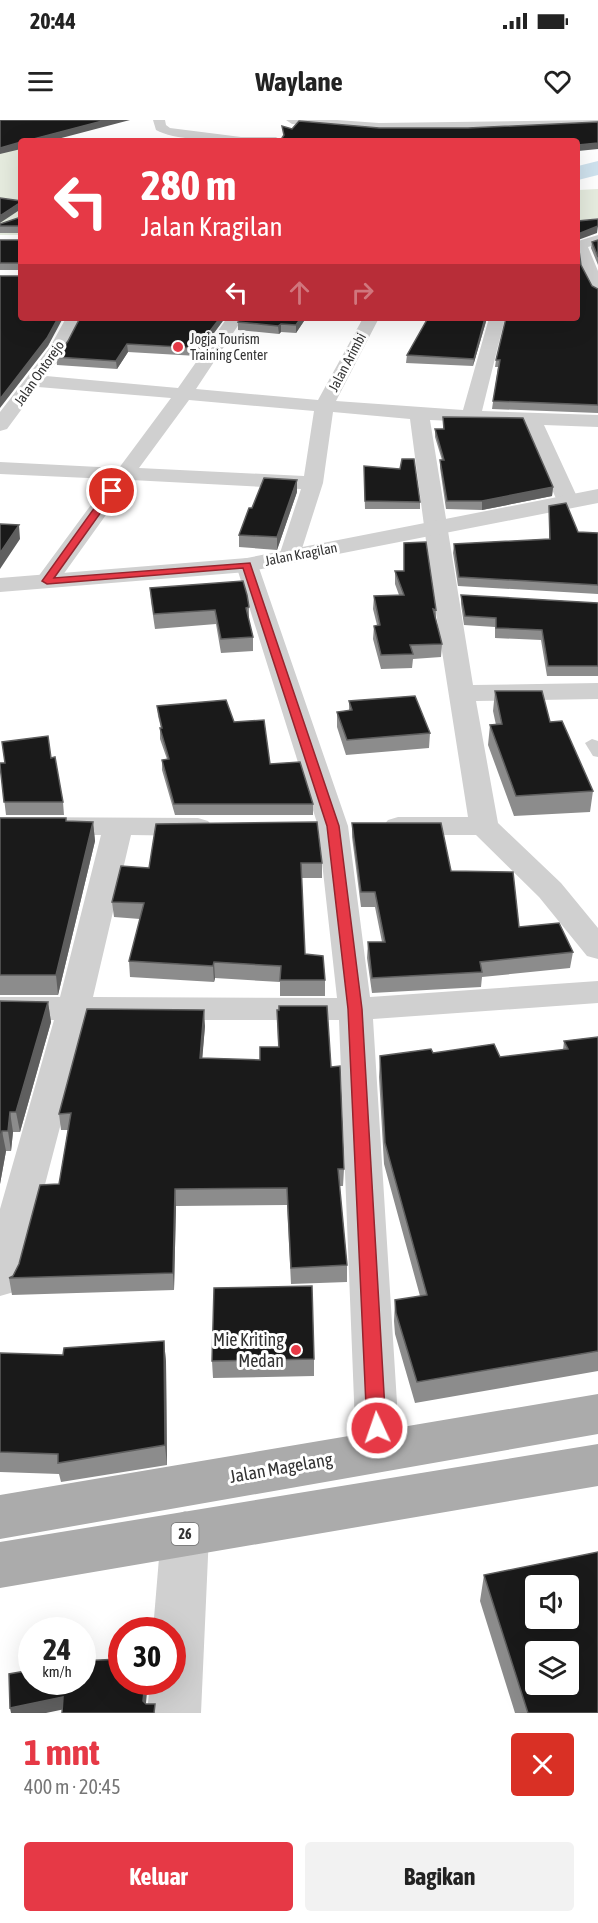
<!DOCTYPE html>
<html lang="id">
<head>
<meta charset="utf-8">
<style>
  :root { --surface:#fff; --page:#f2f2f2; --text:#222; --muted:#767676; --accent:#e63946 }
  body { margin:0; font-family:"Asap Condensed",sans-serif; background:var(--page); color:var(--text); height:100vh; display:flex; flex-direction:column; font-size:22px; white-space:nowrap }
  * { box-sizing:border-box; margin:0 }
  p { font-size:20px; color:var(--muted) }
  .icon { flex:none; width:33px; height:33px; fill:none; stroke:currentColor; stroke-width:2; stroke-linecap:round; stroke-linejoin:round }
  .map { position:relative; height:1593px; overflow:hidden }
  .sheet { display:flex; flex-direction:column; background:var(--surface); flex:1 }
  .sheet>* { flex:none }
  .guide { position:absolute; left:18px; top:18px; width:562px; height:183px; border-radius:6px; box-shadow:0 6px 24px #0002; background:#e63946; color:#fff; overflow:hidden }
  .controls { position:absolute; left:525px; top:1455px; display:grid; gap:12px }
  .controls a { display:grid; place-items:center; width:54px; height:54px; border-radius:6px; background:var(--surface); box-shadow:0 6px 24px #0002; font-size:30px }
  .speed { position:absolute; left:18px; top:1497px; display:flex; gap:12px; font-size:30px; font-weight:700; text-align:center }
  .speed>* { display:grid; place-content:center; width:78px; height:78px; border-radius:50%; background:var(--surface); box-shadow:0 6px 24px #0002; line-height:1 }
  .speed small { font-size:15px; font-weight:400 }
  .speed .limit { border:9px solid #d22; background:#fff; color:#111 }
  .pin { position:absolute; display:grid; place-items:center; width:51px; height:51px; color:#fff; margin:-26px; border:3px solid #fff; border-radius:50%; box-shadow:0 2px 6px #0007 }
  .me { position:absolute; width:66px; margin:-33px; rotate:357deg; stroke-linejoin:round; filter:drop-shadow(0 0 4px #0008) }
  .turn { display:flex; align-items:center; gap:21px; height:126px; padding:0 24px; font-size:27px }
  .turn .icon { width:78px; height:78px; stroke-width:2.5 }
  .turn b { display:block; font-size:42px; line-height:51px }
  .lanes { display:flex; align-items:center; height:57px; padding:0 24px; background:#0003; justify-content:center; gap:30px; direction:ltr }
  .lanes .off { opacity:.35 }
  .round { display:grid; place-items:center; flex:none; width:63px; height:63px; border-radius:6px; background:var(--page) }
  .headline { display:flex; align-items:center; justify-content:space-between; height:102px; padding:0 24px }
  h1 { font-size:36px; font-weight:700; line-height:45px; color:var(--accent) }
  .button { display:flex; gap:12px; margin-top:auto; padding:12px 24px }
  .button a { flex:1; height:69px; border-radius:6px; background:var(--accent); color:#fff; font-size:24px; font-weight:700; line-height:69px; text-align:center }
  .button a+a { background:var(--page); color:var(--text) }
  .status { display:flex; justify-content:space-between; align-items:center; height:42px; padding:0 30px; background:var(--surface); direction:ltr }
  .status svg { height:16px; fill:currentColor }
  header { display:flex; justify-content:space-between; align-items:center; height:78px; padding:0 24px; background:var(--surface); font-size:27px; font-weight:700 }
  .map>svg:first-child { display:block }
  .green { fill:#e6ecdf }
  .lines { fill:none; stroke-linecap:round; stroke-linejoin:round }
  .river { fill:#cfe2ee; fill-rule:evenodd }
  .service { fill:#d0d0d0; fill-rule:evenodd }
  .minor { fill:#d0d0d0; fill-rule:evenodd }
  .tertiary { fill:#d0d0d0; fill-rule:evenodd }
  .primary { fill:#ababab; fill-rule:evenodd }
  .wall { fill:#8c8c8c }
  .shaded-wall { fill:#5f5f5f }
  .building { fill:#1a1a1a; stroke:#5f5f5f; stroke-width:1.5; fill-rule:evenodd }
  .route { fill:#e63946; stroke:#96252e; stroke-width:1.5 }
  .poi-dot { fill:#e63946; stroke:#fff; stroke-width:2 }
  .labels { text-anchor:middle; stroke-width:6; stroke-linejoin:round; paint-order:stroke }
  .far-poi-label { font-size:14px; fill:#333; stroke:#fff; text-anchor:start }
  .far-street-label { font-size:14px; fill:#333; stroke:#fff }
  .shield { fill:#fff; stroke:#707070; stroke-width:1.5 }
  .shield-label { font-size:14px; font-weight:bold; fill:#333 }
  .near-poi-label { font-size:18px; fill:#333; stroke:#fff; text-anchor:end }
  .near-street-label { font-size:18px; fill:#333; stroke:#fff }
</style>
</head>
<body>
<div class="status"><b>20:44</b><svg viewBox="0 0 49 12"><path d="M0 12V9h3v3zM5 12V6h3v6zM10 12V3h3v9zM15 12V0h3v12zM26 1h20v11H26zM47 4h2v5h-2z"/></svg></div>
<header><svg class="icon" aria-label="menu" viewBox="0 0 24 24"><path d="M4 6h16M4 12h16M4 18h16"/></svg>Waylane<svg class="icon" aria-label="heart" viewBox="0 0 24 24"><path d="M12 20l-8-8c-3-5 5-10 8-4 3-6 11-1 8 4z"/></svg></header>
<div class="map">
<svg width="598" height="1593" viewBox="0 0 598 1593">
  <rect width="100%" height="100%" fill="#fff"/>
  <path class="green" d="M0,25L21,29V115H0Z
    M598,69V98L578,101V70Z"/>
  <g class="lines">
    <path class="river" d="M598,41V55L578,60V46Z"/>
    <path class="service" d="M592,619L598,621V637L593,636L585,623Z"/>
    <path class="minor" d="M153,0H165L166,5L170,8L241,17H276L282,21C252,21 181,24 156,10Z
      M286,0H337L379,3L598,0V6L468,11H379L292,4Z
      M598,115V124L588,127L598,151V174C582,170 578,135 578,121Z
      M66,198H82L67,228L46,256L178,268L227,198H243L196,269L318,280L363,198H379L336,281L463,290L489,198H505L482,291L598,295V307L544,305L579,381L576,386L568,387L560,386L557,381L524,304L430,300L473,565L598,563V579L476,581L498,703L561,763L598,808V839L587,836L539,777L476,715H398L388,712L383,706L388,700L398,697H468L433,474L410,299L333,292L323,363L298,441L290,443L282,441L279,436L301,369L131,360L55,466L47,468L39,466L35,461L110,359L0,354V342L119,348L171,278L38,267L7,309L0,311V292L50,227ZM189,280L314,291L304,356L139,348Z
      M247,438L255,440L258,445L348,706L370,877L598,861V883L373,899L400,1331L394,1345L378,1351L362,1345L356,1331L339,900H88L20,1160L14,1172L0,1176V1089L54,900L0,899V877H60L101,715H0V697L198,698L208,701L213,707L208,713L198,716L131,715L93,877L337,878L318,706L236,445L239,440Z"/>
    <path class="tertiary" d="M598,369V383L247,452L0,472V458L247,438Z
      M185,1391L202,1398L209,1414L201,1593H147L150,1562H172V1510H153L161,1414L168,1398Z"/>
    <path class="primary" d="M598,1274V1314L0,1419V1375Z
      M598,1324V1366L0,1468V1422Z"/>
  </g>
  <path class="wall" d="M21,97V113H0V104Z
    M0,120H21V150H0Z
    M598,120V145L591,128L592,122Z
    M581,145L592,166L598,169V293L492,289L498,247H495L496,240Z
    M80,198H225L197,236L128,232L117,249L57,245L56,237L68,221Z
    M240,198H306L296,213L281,212L279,214L238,210V202Z
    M487,198L473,246L406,243L407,235Z
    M443,297L553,367L552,376L482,390L446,389L440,348V340H442L435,317V309H443Z
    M400,349L420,382V389H365L364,353Z
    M297,372L277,430L239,427V415L252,388Z
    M549,386L578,412L598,413V474L458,466L453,433L454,424L549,419Z
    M404,423L436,490V499L442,524L441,537L413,539L412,548L381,549L373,519L374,506L377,505L373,489L374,476L399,475L395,464V451H404Z
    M150,468L249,487V502L253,517V531L221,533L216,504L155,509L151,482Z
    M461,475L598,483V556H547L541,520L495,518V507L464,505L461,484Z
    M495,571L550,602L593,671L590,692L514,696L488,625L490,605H496L493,591Z
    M349,581L430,613L429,628L346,635L337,607V592L349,591Z
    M157,586L234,602L270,644L313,684V695H175L162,650V640L167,639L160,619V608H161L158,596Z
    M51,638L63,682L64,695H6L0,645Z
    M0,698L93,702L95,721L58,875H0Z
    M352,703L451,751L519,807L573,832L570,848L482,857L481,867L372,873L367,838L368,822H382L375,787H361L352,717Z
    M156,704L322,743V758H301L305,834L325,860V876H280V862L215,858L214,862L130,857L129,841L140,799L114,797L112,782L149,748Z
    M0,881L48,882L51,902L20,1012H13L11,1031H6L0,1064Z
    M277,890L331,947L344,1049L343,1066H339L347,1145V1162L291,1164L287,1085L176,1086L174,1170L12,1175L9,1158L13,1156L59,1064L68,1010H61L59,994L205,906L202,938L260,940L278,927Z
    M598,917V1251L415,1283L395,1214L394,1201L395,1180L420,1176L384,1044L379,957L380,936L433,933L500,937L563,930L564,921Z
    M164,1221L166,1242L167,1345L61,1362L59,1354L0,1352V1233L63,1235Z
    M314,1239V1256L213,1258L212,1241Z
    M484,1455L598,1593H515L480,1481Z"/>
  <path class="shaded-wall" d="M106,0H130L50,21H26Z
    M21,22V29L0,34V28Z
    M598,23V29L578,31V25Z
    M21,82V89L0,103V96Z
    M598,106L597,113L578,120V114Z
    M58,198H63L48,226L0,288V279Z
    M220,198H225L197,236V228Z
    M301,198H306L296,213V205Z
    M485,198H487L473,246L474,239Z
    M281,204V212L279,214L278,206Z
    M127,224L128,232L117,249L116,241Z
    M297,360V372L277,430V417Z
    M553,367L552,376L482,390V381Z
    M19,405L20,419L0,449V433Z
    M93,702L95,721L58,875L56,855Z
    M214,842L215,858L214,862L213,846Z
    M48,882L51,902L20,1012L16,992Z
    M204,890L205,906L201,954L200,938Z
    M10,992L13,1012L11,1031L8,1011Z
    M2,1011L6,1031L0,1064V1023Z
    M175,1069L176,1086L174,1170L173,1153Z
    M164,1221L166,1242L167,1345L165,1325Z
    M145,1562H148L145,1593L143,1581Z
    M63,1577L65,1589L46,1593H11L10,1588Z"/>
  <path class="building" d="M0,0H106L26,21H21V22L0,28Z
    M299,1L379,8H468L598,2V23L578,25V21H282V18L284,15L282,6L292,9Z
    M0,78L21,81V82L0,96Z
    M21,97V106H0V104Z
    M598,99V106L578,114V101Z
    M0,120H21V143H0Z
    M598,120V137L592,122Z
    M578,123L581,145L592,166L598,169V285L493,281L500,240H496L506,198H578Z
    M0,156H21V198H58L47,218L0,279Z
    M80,198H220L197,228L127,224L116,241L56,237L68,221Z
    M240,198H301L296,205L281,204L278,206L238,202Z
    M428,198H485L474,239L407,235Z
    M443,297L523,298L553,367L482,381H447L440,340H444L435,309H444Z
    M402,339H414L420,382L365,381L364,346L400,349Z
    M264,358L297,360L277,417L239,415L249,388H252Z
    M566,383L578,412L598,413V465L459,457L454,424L550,419L549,386Z
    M0,404L19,405L0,433Z
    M426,422L436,490L433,489L442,524L410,525L413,534L381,535L374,506L380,505L374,476L404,475L395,451H404V423Z
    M243,461L247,475L249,487L246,488L253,517L221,519L215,490L154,494L150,468Z
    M461,475L598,483V546H548L542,510L496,508V498L465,496Z
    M495,571H542L550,602L562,601L593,671L516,676L490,605L502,604Z
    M415,576L430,613L347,620L337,592L352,590L349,581Z
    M226,580L234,602L264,600L270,644L300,642L313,684H174L162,640L169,639L160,608H162L157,586Z
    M48,616L51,638L55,637L63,682H4L0,645V643H5L2,622Z
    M0,698H66V701L93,702L56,855H0Z
    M317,702L322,743H301L305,834L323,836L325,860H280L281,846L214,842L213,846L129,841L144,783L112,782L121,746L149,748L156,704Z
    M352,703H441L451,751L513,752L519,807L559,803L573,832L480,842L482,852L372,858L368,822H385L375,772H361Z
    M0,881L48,882L16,992H10L8,1011H2L0,1023Z
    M279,886H327L331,947L340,946L344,1049H338L347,1145L291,1148L287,1068L175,1069L173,1153L9,1158L13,1156L19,1144L40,1065L59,1064L71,993L59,994L87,889L204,890L200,938L260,940V927H279L277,890H279Z
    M598,917V1231L417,1262L396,1193L395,1180L427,1175L385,1023L380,936L431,929L433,933L494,924L500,937L568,929L564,921Z
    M312,1166L314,1239L212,1241L214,1168Z
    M164,1221L165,1325L58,1343V1334L0,1332V1233L63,1235L64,1228Z
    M598,1432V1593H528L484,1455ZM536,1466H568V1498H536ZM536,1532H568V1564H536Z
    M120,1535H122V1562H145L143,1581L146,1584H155L154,1593H62L63,1577L10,1588L9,1554L32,1550V1562H82V1541L119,1539Z"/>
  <path class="route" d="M112,368L116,371L54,458L250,443L339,706L362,889L386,1308L383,1314L377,1316L370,1314L367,1308L348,889L327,706L243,448L47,464L42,461L108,369Z"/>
  <g class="poi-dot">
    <circle cx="178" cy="227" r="6"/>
    <circle cx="296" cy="1230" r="6"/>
  </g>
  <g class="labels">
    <g class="far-poi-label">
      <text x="190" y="224">Jogja Tourism<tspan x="190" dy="16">Training Center</tspan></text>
    </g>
    <g class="far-street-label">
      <text transform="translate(347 242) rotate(-62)" y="5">Jalan Arimbi</text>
      <text transform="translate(39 253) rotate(-55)" y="5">Jalan Ontorejo</text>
      <text transform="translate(301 434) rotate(-11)" y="5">Jalan Kragilan</text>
    </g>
    <rect class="shield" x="171.5" y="1403" width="27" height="22" rx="4.5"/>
    <g class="shield-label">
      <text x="185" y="1419">26</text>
    </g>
    <g class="near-poi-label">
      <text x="284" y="1226">Mie Kriting<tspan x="284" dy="21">Medan</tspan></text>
    </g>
    <g class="near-street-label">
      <text transform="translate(281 1348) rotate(-10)" y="6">Jalan Magelang</text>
    </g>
  </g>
</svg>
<div class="controls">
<a><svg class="icon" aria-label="sound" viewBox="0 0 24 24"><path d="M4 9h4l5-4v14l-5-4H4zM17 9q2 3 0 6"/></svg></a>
<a><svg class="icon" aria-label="layers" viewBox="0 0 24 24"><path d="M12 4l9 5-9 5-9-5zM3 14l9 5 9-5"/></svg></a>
</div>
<div class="speed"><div>24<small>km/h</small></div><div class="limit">30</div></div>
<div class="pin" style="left:112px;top:371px;background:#d93025"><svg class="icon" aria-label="arrive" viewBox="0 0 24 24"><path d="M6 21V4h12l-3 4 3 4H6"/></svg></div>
<svg class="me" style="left:377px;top:1308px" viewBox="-20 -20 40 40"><circle r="17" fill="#e63946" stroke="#fff" stroke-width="3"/><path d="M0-11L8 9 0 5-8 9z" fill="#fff"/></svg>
<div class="guide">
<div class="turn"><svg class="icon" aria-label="left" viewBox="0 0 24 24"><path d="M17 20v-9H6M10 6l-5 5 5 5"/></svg><div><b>280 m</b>Jalan Kragilan</div></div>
<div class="lanes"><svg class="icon" aria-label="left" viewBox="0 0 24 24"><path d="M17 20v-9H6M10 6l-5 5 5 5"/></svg><svg class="icon off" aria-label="ahead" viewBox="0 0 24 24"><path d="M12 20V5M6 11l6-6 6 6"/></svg><svg class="icon off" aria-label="right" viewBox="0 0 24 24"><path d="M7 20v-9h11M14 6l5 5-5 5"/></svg></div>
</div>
</div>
<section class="sheet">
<div class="headline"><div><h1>1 mnt</h1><p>400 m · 20:45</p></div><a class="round" style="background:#d93025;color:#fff"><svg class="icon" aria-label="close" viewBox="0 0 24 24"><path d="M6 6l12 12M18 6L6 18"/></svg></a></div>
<div class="button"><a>Keluar</a><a>Bagikan</a></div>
</section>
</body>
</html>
